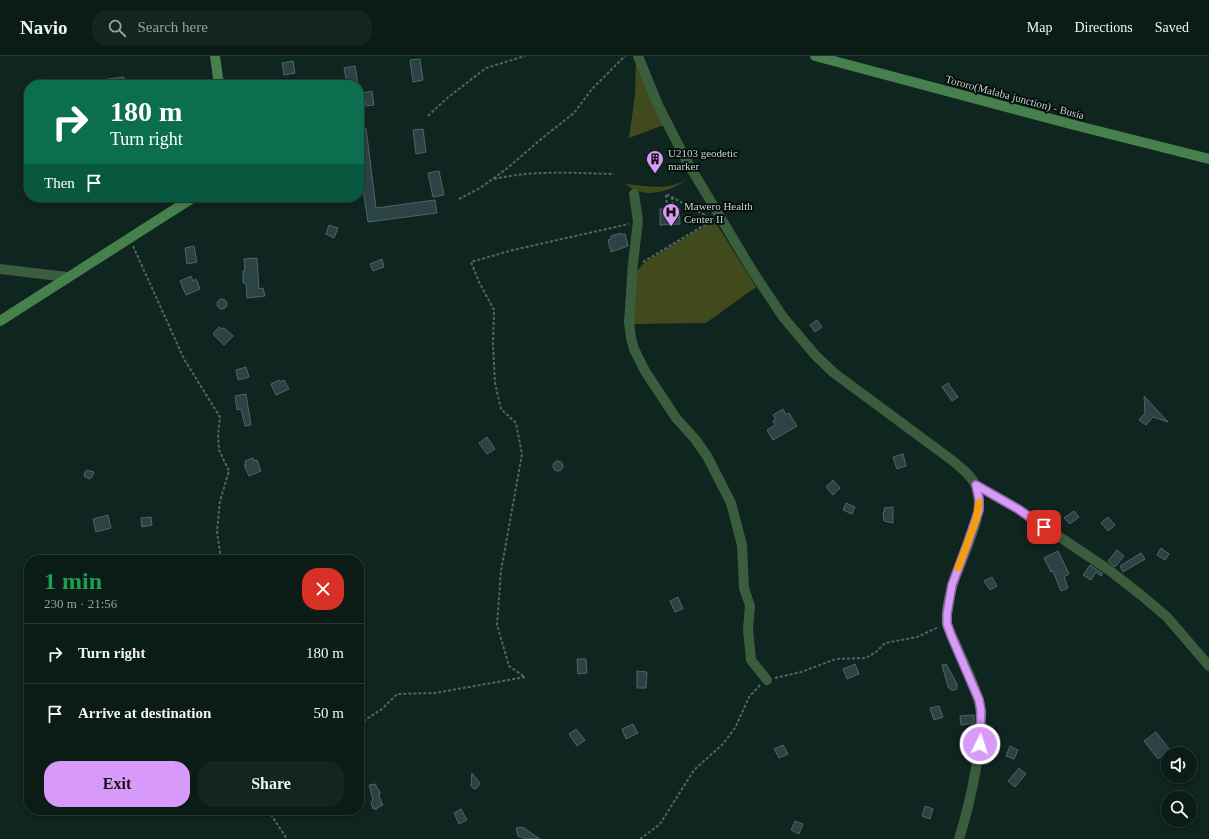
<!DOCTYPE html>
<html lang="en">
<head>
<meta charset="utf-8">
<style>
  :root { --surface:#0b1c17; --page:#142520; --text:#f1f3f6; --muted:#9aa1a1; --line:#2b3a36; --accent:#d89af8 }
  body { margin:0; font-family:Georgia,serif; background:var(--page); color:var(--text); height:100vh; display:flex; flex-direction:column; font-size:15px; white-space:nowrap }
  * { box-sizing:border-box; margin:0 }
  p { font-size:13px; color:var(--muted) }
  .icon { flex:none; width:22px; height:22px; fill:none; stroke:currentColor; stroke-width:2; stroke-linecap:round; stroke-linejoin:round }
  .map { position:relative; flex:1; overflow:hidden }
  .side { position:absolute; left:24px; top:499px; width:340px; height:260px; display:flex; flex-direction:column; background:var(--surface); border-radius:16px; box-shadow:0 2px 6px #0003,0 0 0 1px var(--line) }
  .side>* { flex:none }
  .banner { position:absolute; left:24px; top:24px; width:340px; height:122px; border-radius:16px; box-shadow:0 2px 6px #0003,0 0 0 1px var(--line); background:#0b6e4f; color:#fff; overflow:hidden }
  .fabs { position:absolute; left:1161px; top:691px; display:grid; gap:8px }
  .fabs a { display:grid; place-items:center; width:36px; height:36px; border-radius:50%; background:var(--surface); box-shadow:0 2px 6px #0003,0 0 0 1px var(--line); font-size:20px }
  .pin { position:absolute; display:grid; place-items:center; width:34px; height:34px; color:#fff; margin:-17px; border-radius:8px; box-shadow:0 2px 6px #0006 }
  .me { position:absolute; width:44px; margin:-22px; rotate:4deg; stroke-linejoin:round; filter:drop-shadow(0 0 3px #0008) }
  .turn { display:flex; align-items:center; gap:14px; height:84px; padding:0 20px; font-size:18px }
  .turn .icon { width:52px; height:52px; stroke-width:2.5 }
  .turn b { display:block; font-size:28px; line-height:34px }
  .then { display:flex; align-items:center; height:38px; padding:0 20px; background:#0003; gap:8px; font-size:15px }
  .round { display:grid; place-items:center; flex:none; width:42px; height:42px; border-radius:16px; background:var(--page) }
  .overview { display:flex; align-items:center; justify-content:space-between; height:68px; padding:0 20px }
  h1 { font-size:24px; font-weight:700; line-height:30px; color:#1e9e55 }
  .button { display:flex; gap:8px; margin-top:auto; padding:8px 20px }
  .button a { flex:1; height:46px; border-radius:16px; background:var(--accent); color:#111; font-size:16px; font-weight:700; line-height:46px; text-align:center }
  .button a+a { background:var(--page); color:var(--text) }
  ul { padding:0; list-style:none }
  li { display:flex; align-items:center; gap:12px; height:60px; padding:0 20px; border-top:1px solid var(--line) }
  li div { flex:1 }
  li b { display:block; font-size:15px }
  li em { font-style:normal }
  header { display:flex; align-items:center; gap:24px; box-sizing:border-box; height:56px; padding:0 20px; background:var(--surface); border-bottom:1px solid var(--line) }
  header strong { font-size:19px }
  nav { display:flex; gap:22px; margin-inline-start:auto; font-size:14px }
  .search { width:280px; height:36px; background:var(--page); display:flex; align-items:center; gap:10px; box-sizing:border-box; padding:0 14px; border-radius:16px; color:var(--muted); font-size:15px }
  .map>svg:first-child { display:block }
  .green { fill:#414a1c }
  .building { fill:#2b4345; stroke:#4d6668 }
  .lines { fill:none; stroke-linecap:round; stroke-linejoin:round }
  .path { stroke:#536661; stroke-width:2; stroke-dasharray:3 2; stroke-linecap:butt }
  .street { stroke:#3a5d3d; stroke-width:10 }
  .secondary { stroke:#46804c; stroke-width:10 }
  .route-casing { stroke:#8c64a1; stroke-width:10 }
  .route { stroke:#d89af8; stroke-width:7 }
  .slow { stroke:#f59e0b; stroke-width:7 }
  .labels { text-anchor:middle; stroke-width:3.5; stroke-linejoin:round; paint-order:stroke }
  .street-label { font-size:11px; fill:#c8d5d1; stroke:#040c09 }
  .poi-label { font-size:11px; fill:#c8d5d1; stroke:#040c09; text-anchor:start }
</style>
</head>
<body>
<header>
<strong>Navio</strong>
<div class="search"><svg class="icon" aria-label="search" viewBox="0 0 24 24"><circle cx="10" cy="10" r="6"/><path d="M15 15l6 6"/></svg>Search here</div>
<nav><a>Map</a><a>Directions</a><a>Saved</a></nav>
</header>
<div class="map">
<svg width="1209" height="783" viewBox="0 0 1209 783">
  <rect width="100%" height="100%" fill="#0f251f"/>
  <path class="green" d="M636,2L664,69L629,82L635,39Z
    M688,123C670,136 644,144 625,128C647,130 668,135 688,123Z
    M714,164L756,231L706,267L633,268L634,218L645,206Z"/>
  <path class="building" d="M420,3L423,24L413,26L410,4Z
    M293,5L295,17L284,19L282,7Z
    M355,10L358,29H347L344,12Z
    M124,21L125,29H101L100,24Z
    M372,35L374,49L366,50L363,37Z
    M366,72L376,152L435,144L437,157L368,166L359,106V73Z
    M423,73L426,96L416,98L413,74Z
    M439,115L444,139L433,141L428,117Z
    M679,152L680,168L660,169V153Z
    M329,169L338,172L334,182L326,178Z
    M621,177L622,179L625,178L628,190L611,196L608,184L611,183V180Z
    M194,190L197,206L187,208L185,192Z
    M257,202L259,233L263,232L265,240L247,242L246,227H243V215H245L244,203Z
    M382,203L384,211L373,215L370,208Z
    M191,220L193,225L196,223L200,233L186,239L180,225Z
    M217 248a5 5 0 1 1 10 0a5 5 0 1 1-10 0Z
    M817,264L822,271L815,276L810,269Z
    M219,271L222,273L224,272L233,280L224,289L213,278Z
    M246,311L249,321L238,324L236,314Z
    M279,324L280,326L284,324L289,333L276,339L271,328Z
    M948,327L958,341L952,345L942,331Z
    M246,338L251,369L245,370L241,353L237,354L235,340Z
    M1144,340L1168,366L1153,361L1146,369L1139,364L1145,357Z
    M783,353L786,359L789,357L797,370L773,384L767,374L775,369L773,365L776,364L773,359Z
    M487,381L495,393L487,398L479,387Z
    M903,398L906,410L897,413L893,401Z
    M253,402L254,405L257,404L261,415L249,420L244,409H246L245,405Z
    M553 410a5 5 0 1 1 10 0a5 5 0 1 1-10 0Z
    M87,414L94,416L92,421L89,423L84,420L85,416Z
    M833,424L840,432L833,439L826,431Z
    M846,447L855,451L852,458L843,454Z
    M893,451V467L884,465L883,456L885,455L884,452Z
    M1074,455L1079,461L1070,468L1064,462Z
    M108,459L111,472L96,476L93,463Z
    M151,461L152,469L142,471L141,462Z
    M1108,461L1115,469L1108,475L1101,467Z
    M1161,492L1169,498L1165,504L1157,499Z
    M1117,494L1124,500L1115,511L1108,505Z
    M1058,495L1069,518L1064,521L1068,532L1061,535L1053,515L1051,516L1044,502Z
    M1141,497L1145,503L1123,516L1120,510Z
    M1090,509L1103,518L1101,520L1096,516L1091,524L1083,519Z
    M992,521L997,530L990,534L984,525Z
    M678,541L683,553L675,556L670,545Z
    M577,603H586L587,617L578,618Z
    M855,608L859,618L847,623L843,613Z
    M946,608L957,628V633L954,634H951L948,631L942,609Z
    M637,615L647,616L646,632H637Z
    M939,650L943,661L934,664L930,652Z
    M974,659V667L961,669L960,660Z
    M633,668L638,677L626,683L622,673Z
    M576,673L585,684L577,690L569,678Z
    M1156,676L1169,693L1158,703L1144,685Z
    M783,689L788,698L779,702L774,693Z
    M1010,690L1018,694L1014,703L1006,700Z
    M1019,712L1026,718L1015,731L1008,725Z
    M472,717L480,727L477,732L474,733L471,730Z
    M375,728L380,736L379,740L383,749L377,752L376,754L375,752L373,753L371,746L373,744L369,729Z
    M925,750L933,753L930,763L922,760Z
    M461,753L467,764L459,768L454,757Z
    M795,765L803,768L799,778L791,774Z
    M521,771L524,772L540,783H527L518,780L516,772Z"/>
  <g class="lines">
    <path class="path" d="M428,60L446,43L486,12L525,0
      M494,123C533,114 574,117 614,118
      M672,141L673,152
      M459,143L480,132L505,114L546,79L574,57L592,33L625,0
      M667,152L666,138L707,160
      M133,190L184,303L220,361L218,378L219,394L229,415L220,445L217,475L221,504
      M643,206L711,165
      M775,622L801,616L836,603L866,602L876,596L885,587L917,581L939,571
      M359,668L382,653L397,638L435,637L525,621L509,610L497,569L501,515L522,398L516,367L501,353L495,327L493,289L494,254L480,228L471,206L513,194L629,168
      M268,754L287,783
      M640,783L660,768L694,714L723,688L735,672L749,641L760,629"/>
    <path class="street" d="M638,0L658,49L686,104L753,216L783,261L816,300L834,317L953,405C961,412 972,420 976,430C991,467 942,523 947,568C957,594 971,618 979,645C987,676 969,751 959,783
      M634,138L638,165L633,207L629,266L631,282L634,293L645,315L676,362L695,383L707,400L731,447L742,489L744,532L750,550L748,573L751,604L767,624
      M0,213L67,221
      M976,429L1018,453L1109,514L1141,539L1167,561L1209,610"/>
    <path class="secondary" d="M215,0L219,29
      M815,0L1078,70L1209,103
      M0,265L194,141"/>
  </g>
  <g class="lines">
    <defs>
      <path id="route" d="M980,688L981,655L979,644L951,579L947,568V558L952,529L967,489L979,454V443L976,429L1018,453L1044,471"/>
    </defs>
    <use href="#route" class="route-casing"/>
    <use href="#route" class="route"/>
    <path class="slow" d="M958,512L976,464L979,446"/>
  </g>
  <defs>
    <symbol id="building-pin" viewBox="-11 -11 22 30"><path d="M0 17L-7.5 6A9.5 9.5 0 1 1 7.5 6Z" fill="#d89af8" stroke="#040c09"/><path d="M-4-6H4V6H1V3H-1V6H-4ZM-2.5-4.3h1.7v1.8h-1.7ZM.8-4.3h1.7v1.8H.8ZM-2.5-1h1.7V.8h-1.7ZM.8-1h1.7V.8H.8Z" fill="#111"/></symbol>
    <symbol id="hospital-pin" viewBox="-11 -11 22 30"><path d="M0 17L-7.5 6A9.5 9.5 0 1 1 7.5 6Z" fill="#d89af8" stroke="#040c09"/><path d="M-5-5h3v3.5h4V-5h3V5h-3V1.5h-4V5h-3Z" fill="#111"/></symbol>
  </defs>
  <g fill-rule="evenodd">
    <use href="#building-pin" x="645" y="93" width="20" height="27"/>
    <use href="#hospital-pin" x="661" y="146" width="20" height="27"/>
  </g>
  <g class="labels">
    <g class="street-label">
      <text transform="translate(1015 41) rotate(15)" y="4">Tororo(Malaba junction) - Busia</text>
    </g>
    <g class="poi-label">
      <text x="668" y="101">U2103 geodetic<tspan x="668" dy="13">marker</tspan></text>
      <text x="684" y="154">Mawero Health<tspan x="684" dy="13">Center II</tspan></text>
    </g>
  </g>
</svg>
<div class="fabs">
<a><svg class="icon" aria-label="sound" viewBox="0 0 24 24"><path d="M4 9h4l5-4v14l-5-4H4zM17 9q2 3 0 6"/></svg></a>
<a><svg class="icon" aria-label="search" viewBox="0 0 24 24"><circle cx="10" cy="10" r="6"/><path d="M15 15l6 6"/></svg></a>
</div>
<div class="pin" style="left:1044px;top:471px;background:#d93025"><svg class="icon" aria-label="arrive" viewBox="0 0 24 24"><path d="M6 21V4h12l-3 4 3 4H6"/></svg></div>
<svg class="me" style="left:980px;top:688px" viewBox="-20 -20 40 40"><circle r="17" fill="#d89af8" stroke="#fff" stroke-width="3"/><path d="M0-11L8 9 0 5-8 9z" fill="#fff"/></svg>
<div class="banner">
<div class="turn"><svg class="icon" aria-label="right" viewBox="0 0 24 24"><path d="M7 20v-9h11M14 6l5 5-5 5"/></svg><div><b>180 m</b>Turn right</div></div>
<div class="then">Then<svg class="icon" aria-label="arrive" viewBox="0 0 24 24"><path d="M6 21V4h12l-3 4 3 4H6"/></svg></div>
</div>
<section class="side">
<div class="overview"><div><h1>1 min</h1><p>230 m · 21:56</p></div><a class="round" style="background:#d93025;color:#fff"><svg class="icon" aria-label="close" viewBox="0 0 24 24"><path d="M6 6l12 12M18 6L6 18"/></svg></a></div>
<ul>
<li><svg class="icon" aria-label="right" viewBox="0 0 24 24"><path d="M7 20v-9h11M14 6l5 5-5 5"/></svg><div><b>Turn right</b></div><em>180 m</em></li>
<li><svg class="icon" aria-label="arrive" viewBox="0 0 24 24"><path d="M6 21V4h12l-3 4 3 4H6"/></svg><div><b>Arrive at destination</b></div><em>50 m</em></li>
</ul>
<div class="button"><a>Exit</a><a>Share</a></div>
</section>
</div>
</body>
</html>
